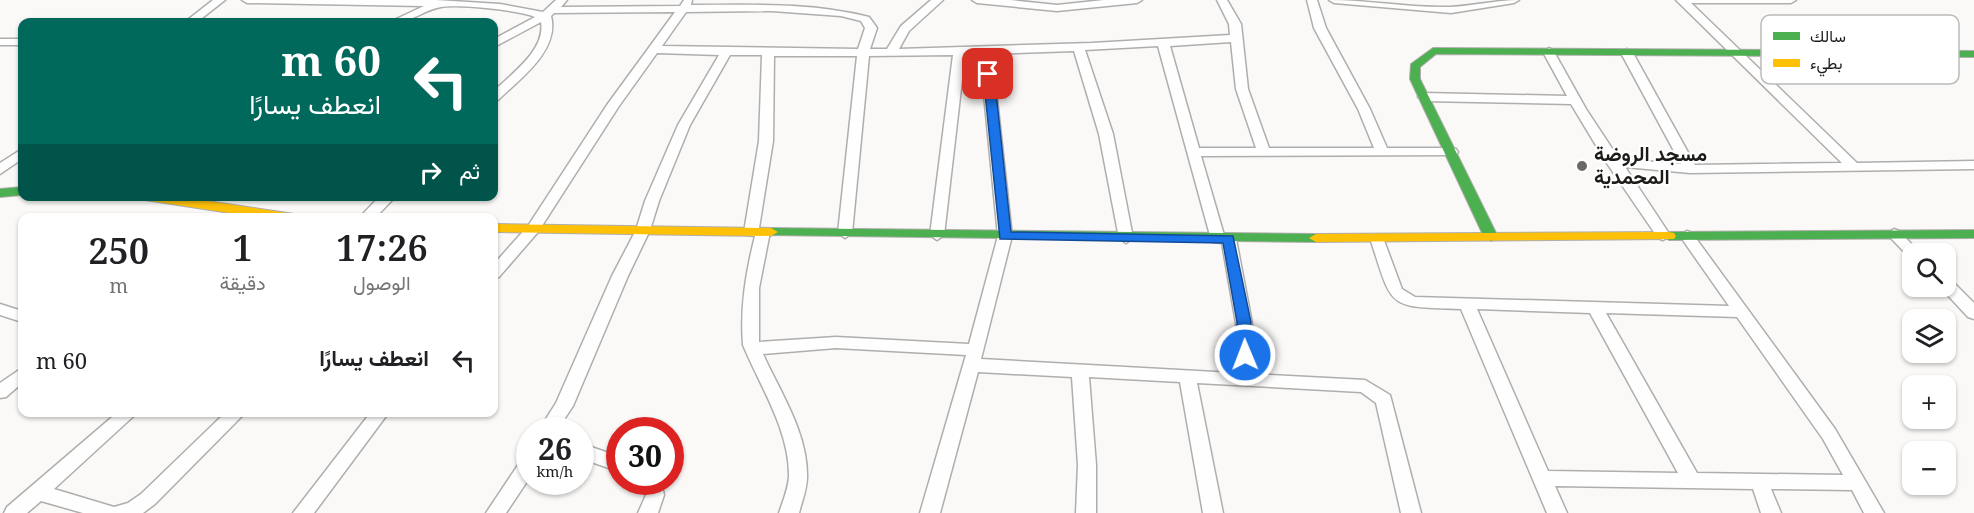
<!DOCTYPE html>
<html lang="ar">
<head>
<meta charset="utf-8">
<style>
  :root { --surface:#fff; --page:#f6f6f6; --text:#202124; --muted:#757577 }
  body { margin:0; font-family:"Noto Serif",Vazirmatn,serif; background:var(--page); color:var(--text); direction:rtl; height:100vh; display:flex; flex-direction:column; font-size:22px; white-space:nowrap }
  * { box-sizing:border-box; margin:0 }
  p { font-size:20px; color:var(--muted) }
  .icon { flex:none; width:33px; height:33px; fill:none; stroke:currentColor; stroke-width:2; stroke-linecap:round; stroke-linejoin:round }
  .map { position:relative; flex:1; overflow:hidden; direction:ltr }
  .panel { position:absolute; left:18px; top:213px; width:480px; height:204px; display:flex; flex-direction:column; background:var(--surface); border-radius:12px; box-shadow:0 2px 4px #0004; direction:rtl }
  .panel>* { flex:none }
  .top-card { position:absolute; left:18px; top:18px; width:480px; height:183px; border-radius:12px; box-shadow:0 2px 4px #0004; direction:rtl; background:#00695c; color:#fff; overflow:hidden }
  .fabs { position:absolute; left:1902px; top:243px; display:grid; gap:12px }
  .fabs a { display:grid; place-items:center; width:54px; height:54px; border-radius:12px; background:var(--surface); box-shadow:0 2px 4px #0004; font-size:30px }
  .speed { position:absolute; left:516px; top:417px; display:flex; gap:12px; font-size:30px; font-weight:700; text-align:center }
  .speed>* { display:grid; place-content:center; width:78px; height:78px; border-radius:50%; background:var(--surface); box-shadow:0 2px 4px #0004; line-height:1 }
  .speed small { font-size:15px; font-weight:400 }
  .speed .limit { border:9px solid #d22; background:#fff; color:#111 }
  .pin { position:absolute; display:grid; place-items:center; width:51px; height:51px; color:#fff; margin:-26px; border-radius:12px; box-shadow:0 3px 9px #0006 }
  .me { position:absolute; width:66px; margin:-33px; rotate:359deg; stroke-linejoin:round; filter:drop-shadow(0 0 4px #0008) }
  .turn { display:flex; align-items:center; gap:21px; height:126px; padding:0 18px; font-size:27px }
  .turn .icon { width:78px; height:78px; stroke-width:2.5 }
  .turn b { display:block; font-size:42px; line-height:51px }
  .then { display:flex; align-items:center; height:57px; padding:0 18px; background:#0003; gap:12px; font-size:22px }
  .eta { display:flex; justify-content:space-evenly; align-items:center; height:102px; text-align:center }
  .eta b { font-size:36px; font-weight:600; line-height:42px }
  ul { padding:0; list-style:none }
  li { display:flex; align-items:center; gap:18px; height:90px; padding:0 18px }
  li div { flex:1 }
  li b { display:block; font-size:22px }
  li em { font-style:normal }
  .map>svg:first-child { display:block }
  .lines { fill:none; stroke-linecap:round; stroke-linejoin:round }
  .street-casing { stroke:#afaeac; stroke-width:3 }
  .fast-casing { stroke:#afaeac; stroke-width:2 }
  .slow-casing { stroke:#afaeac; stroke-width:2 }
  .street { fill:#fefefe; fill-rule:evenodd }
  .fast { fill:#4caf50; fill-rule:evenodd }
  .slow { fill:#ffc107; fill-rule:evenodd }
  .route { fill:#1a73e8; stroke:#114b97; stroke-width:1.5 }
  .poi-dot { fill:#6a6967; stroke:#fff; stroke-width:2 }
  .labels { text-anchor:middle; stroke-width:4.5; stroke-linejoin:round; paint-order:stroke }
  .poi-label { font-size:20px; font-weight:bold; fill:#1c1b19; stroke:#fff; text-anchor:start }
  .key { fill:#fff; stroke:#bbbbba; stroke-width:1.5 }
  .key-label { font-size:16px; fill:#1c1b19 }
</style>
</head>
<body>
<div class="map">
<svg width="1974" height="513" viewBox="0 0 1974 513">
  <rect width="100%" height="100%" fill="#fbf9f7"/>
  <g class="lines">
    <defs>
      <path id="street" d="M213,0H225L197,22H185Z
        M242,0H436L500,4L543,12L556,0H567L561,7L680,6L684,0H692L691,5C751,5 811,2 869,17L877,28L870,49H887L901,26L931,0H943L909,31L899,49L1092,43L1230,35L1229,24L1217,0H1227L1241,24L1248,89L1269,148H1374L1358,109L1314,28L1307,0H1317L1326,28L1370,109L1387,148H1451L1456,149L1458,152L1456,155L1201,156L1224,235L1234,236L1236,239L1252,323L1251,374L1365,380L1390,395L1421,513H1401L1376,403L1361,392L1197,383L1223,513H1203L1180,382L1089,377L1096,465V513H1076L1078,465L1072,377L978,372L940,513H920L966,355L836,348L763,354C780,392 808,433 807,477C807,489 802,501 799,513H779C783,501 788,489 789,477C790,431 760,386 743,345C740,307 746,272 755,236L746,235L744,232L759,141L762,55H730L690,125L659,201L650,230L628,276L573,406L557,430H539L556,403L612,276L636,230L645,201L678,125L719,55L657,53L619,106L538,232L499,277L494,278V264L528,226L607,105L675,12L554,13L551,16C560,50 520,79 498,100L494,101V91C511,74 546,50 541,22L498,45L494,46V39L535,17C520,10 457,4 441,7C423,10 414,22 393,22L394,20L424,6L247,3ZM772,11L841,16L861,21L865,28L858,49L662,46L686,12ZM1231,42L1236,89L1256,148H1199L1170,46ZM1158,46L1211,239L1213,242L1222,243L1236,323L1234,373L981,359L1012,236L992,54L1074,51L1099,134L1119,238L1126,243L1133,238L1113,134L1085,50ZM965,54H980L998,236L969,344L836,337L759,342V288L770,232L768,229L759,228L773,141L774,56H857L838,233L845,238L852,233L869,56L953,55L930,235L937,240L944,235Z
        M972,0H1010L1057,5L1104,0H1142L1137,3L1057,11L977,3Z
        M1329,0C1369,0 1409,8 1450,7C1473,6 1496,0 1519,0L1514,3L1451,13L1334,3Z
        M1676,0H1796L1791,3H1691L1857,163L1974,161V169L1690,173L1625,167L1670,235L1663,240L1658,238L1606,162L1571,104L1424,101L1418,97L1424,93L1567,96L1543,52L1549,48L1553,50L1586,109L1619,159L1681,164L1621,53L1627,49L1633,53L1695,165L1842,163Z
        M0,39H22V45H0Z
        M22,149V159L0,174V163Z
        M380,196H396L375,218H359Z
        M1894,229L1899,231L1921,254H1912V258L1909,257L1887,234Z
        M1687,231L1692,233L1835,429L1884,513H1864L1852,490L1771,489L1781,513H1761L1753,489L1555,486L1567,513H1547L1461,309C1385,307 1393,308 1370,238L1372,235H1382L1402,289L1415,297L1729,306L1680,236ZM1477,309L1590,313L1678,473L1548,471ZM1606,313L1737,317L1823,439L1843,475L1697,473Z
        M1946,279L1951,280L1974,303V319L1968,317L1941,288L1946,286Z
        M0,304L22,311V322L0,315Z
        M22,368V383L6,397L0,398V383Z
        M118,412H138L54,489L114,507L128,503L141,494L226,412H246L155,504L143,513H83L41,501L27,513H4L7,507Z
        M371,412H389L314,513H293Z
        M580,443L620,457V472L580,458Z
        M530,454V477L506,513H486L524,456Z
        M643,482H661L664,495L658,513H638L646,495Z"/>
      <path id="fast" d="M1433,48L1974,51V57L1436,54L1420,67V79L1498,237L1491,241L1484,237L1410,79L1411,64Z
        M22,187V195L0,197V189Z
        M771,228L1316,234L1323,238L1316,242L766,235L764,232L766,229Z
        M1974,230V238L1669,240L1662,236L1669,232Z"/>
      <path id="slow" d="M139,196H175L294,214L300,218H263L145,200Z
        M494,224L771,228L778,232L771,236L494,232Z
        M1669,232L1674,233L1676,236L1674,239L1316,242L1309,238L1316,234Z"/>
    </defs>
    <use href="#street" class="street-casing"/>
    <use href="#fast" class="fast-casing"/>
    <use href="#slow" class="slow-casing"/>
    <use href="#street" class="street"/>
    <use href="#fast" class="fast"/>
    <use href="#slow" class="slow"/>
  </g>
  <path class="route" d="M988,71L994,74L1011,232L1233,236L1251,322L1250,358L1245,360L1237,355V322L1223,243L1000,239L983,74Z"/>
  <circle class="poi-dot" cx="1582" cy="166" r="6"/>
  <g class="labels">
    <g class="poi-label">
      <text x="1594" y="161">مسجد الروضة<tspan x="1594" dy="23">المحمدية</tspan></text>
    </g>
  </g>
  <rect x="1761" y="15" width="198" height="69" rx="9" class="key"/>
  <rect x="1773" y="32" width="27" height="8" fill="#4caf50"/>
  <rect x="1773" y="59" width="27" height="8" fill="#ffc107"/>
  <g class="key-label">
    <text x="1810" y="42">سالك</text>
    <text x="1810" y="69">بطيء</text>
  </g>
</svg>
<div class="fabs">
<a><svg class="icon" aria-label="search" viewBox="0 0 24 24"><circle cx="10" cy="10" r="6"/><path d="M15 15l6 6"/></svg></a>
<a><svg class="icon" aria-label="layers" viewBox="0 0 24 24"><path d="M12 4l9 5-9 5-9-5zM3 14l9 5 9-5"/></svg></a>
<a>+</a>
<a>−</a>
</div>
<div class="speed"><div>26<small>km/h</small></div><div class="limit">30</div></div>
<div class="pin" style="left:988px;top:74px;background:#d93025"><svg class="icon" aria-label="arrive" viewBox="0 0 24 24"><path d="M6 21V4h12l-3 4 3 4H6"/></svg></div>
<svg class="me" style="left:1245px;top:355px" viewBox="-20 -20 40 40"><circle r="17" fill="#1a73e8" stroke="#fff" stroke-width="3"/><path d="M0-11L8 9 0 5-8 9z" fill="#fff"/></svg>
<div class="top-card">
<div class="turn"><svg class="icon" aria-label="left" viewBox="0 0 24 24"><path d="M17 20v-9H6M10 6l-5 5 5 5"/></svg><div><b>60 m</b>انعطف يسارًا</div></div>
<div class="then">ثم<svg class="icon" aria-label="right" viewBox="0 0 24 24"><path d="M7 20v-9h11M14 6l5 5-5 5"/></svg></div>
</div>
<section class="panel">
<div class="eta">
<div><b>17:26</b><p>الوصول</p></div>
<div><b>1</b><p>دقيقة</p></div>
<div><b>250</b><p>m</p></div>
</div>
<ul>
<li><svg class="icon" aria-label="left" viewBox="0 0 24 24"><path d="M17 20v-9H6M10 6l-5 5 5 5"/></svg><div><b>انعطف يسارًا</b></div><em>60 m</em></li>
</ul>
</section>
</div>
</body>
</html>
